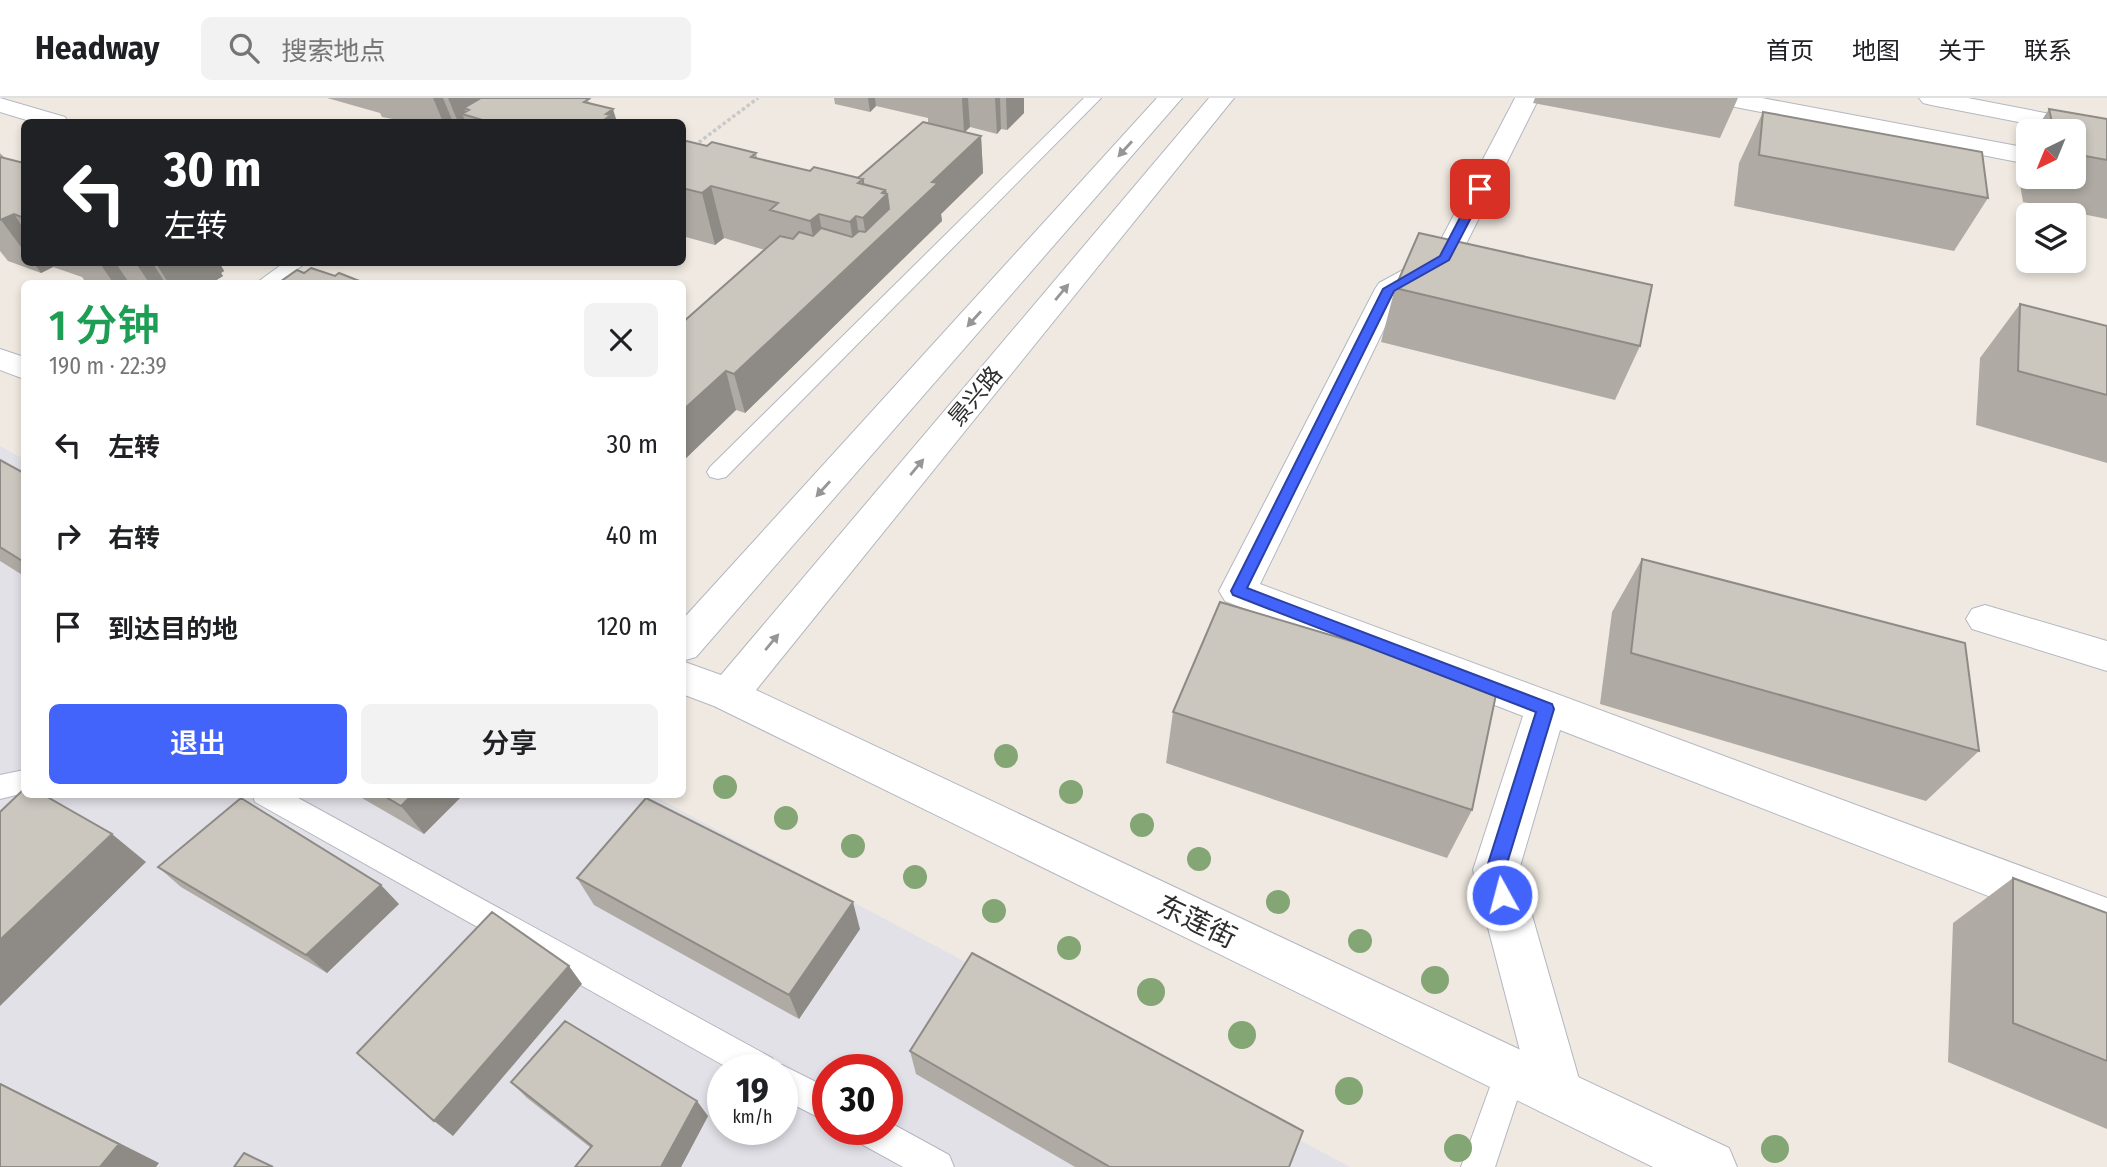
<!DOCTYPE html>
<html lang="zh">
<head>
<meta charset="utf-8">
<style>
  :root { --surface:#fff; --page:#f2f2f2; --text:#202124; --muted:#757577; --line:#e0e0e0; --accent:#4264fb }
  body { margin:0; font-family:"Fira Sans Condensed","Noto Sans SC",sans-serif; background:var(--page); color:var(--text); height:100vh; display:flex; flex-direction:column; font-size:26px; white-space:nowrap }
  * { box-sizing:border-box; margin:0 }
  p { font-size:23px; color:var(--muted) }
  .icon { flex:none; width:38px; height:38px; fill:none; stroke:currentColor; stroke-width:2; stroke-linecap:round; stroke-linejoin:round }
  .map { position:relative; flex:1; overflow:hidden }
  .drawer { position:absolute; left:21px; top:182px; width:665px; height:518px; display:flex; flex-direction:column; background:var(--surface); border-radius:10px; box-shadow:0 4px 10px #0003 }
  .drawer>* { flex:none }
  .hud { position:absolute; left:21px; top:21px; width:665px; height:147px; border-radius:10px; box-shadow:0 4px 10px #0003; background:#202124; color:#fff; overflow:hidden }
  .needle { width:46px; rotate:223deg }
  .controls { position:absolute; left:2016px; top:21px; display:grid; gap:14px }
  .controls a { display:grid; place-items:center; width:70px; height:70px; border-radius:10px; background:var(--surface); box-shadow:0 4px 10px #0003; font-size:35px }
  .speed { position:absolute; left:707px; top:956px; display:flex; gap:14px; font-size:35px; font-weight:700; text-align:center }
  .speed>* { display:grid; place-content:center; width:91px; height:91px; border-radius:50%; background:var(--surface); box-shadow:0 4px 10px #0003; line-height:1 }
  .speed small { font-size:18px; font-weight:400 }
  .speed .limit { border:10px solid #d22; background:#fff; color:#111 }
  .pin { position:absolute; display:grid; place-items:center; width:60px; height:60px; color:#fff; margin:-30px; border-radius:14px; box-shadow:0 4px 10px #0006 }
  .me { position:absolute; width:77px; margin:-38px; rotate:353deg; stroke-linejoin:round; filter:drop-shadow(0 0 5px #0008) }
  .turn { display:flex; align-items:center; gap:24px; height:147px; padding:0 28px; font-size:32px }
  .turn .icon { width:91px; height:91px; stroke-width:2.5 }
  .turn b { display:block; font-size:49px; line-height:60px }
  .round { display:grid; place-items:center; flex:none; width:74px; height:74px; border-radius:10px; background:var(--page) }
  .headline { display:flex; align-items:center; justify-content:space-between; height:119px; padding:0 28px }
  h1 { font-size:42px; font-weight:600; line-height:52px; color:#1e9e55 }
  .primary-button { display:flex; gap:14px; margin-top:auto; padding:14px 28px }
  .primary-button a { flex:1; height:80px; border-radius:10px; background:var(--accent); color:#fff; font-size:28px; font-weight:600; line-height:80px; text-align:center }
  .primary-button a+a { background:var(--page); color:var(--text) }
  ul { padding:0; list-style:none }
  li { display:flex; align-items:center; gap:21px; height:91px; padding:0 28px }
  li div { flex:1 }
  li b { display:block; font-size:26px }
  li em { font-style:normal }
  header { display:flex; align-items:center; gap:42px; box-sizing:border-box; height:98px; padding:0 35px; background:var(--surface); border-bottom:2px solid var(--line) }
  header strong { font-size:33px }
  nav { display:flex; gap:38px; margin-inline-start:auto; font-size:24px }
  .search { width:490px; height:63px; background:var(--page); display:flex; align-items:center; gap:18px; box-sizing:border-box; padding:0 24px; border-radius:10px; color:var(--muted); font-size:26px }
  .map>svg:first-child { display:block }
  .industrial { fill:#e3e1e8; fill-rule:evenodd }
  .lines { fill:none; stroke-linecap:round; stroke-linejoin:round }
  .service-casing { stroke:#b4b7c1; stroke-width:2 }
  .minor-casing { stroke:#b4b7c1; stroke-width:2 }
  .tertiary-casing { stroke:#b4b7c1; stroke-width:2 }
  .path { stroke:#c9c9c9; stroke-width:3.5; stroke-dasharray:3.5 2.5; stroke-linecap:butt }
  .service { fill:#fff; fill-rule:evenodd }
  .minor { fill:#fff; fill-rule:evenodd }
  .tertiary { fill:#fff; fill-rule:evenodd }
  .tree { fill:#84a574 }
  .wall { fill:#afaba4 }
  .shaded-wall { fill:#8e8b86 }
  .building { fill:#cbc7bf; stroke:#8e8b86; stroke-width:2 }
  .oneway { fill:#969696 }
  .route { fill:#4264fb; stroke:#2b41a3; stroke-width:2 }
  .labels { text-anchor:middle; stroke-width:6; stroke-linejoin:round; paint-order:stroke }
  .street-label { font-size:23px; fill:#2e2e2e; stroke:#fff }
  .near-street-label { font-size:28px; fill:#2e2e2e; stroke:#fff }
</style>
</head>
<body>
<header>
<strong>Headway</strong>
<div class="search"><svg class="icon" aria-label="search" viewBox="0 0 24 24"><circle cx="10" cy="10" r="6"/><path d="M15 15l6 6"/></svg>搜索地点</div>
<nav><a>首页</a><a>地图</a><a>关于</a><a>联系</a></nav>
</header>
<div class="map">
<svg width="2107" height="1069" viewBox="0 0 2107 1069">
  <rect width="100%" height="100%" fill="#efe9e1"/>
  <path class="industrial" d="M0,348L24,361V696L652,697L1350,1069H0ZM723,971H782V1031H723ZM828,971H887V1031H828Z"/>
  <g class="lines">
    <defs>
      <path id="service" d="M1084,0H1101L726,379L718,381L710,379L707,374L710,369Z
        M285,164H307L277,186H255Z
        M24,672V695L0,701V677Z
        M252,696H291L772,960L776,969L782,967L828,990V1024L782,1001V971H730L255,704Z
        M1510,959L1521,964L1526,975L1495,1069H1461L1499,964Z
        M887,1023L949,1057L954,1069H903L856,1043L851,1031H887Z"/>
      <path id="minor" d="M0,0L65,19L68,24H33L0,14Z
        M1515,0H1539L1459,160L1455,166L1401,196L1260,486L2107,800V844L1560,632L1519,772L1583,995L1575,1013L1557,1021L1539,1013L1531,995L1473,772L1523,618L1225,503L1219,493L1375,191L1379,185L1434,155Z
        M1713,0H1762L2028,50V66L1725,7L1717,5Z
        M1985,507L2107,543V573L1972,531L1966,521L1972,511Z"/>
      <path id="tertiary" d="M1157,0H1182L696,559L682,563V522Z
        M1209,0H1234L756,592L1729,1050L1737,1069H1653L714,608L682,596V563L721,577Z
        M1919,0H1968L2107,27V41L1931,7L1923,5Z
        M0,251L24,259V281L0,272Z"/>
    </defs>
    <use href="#service" class="service-casing"/>
    <use href="#minor" class="minor-casing"/>
    <use href="#tertiary" class="tertiary-casing"/>
    <path class="path" d="M694,48L758,0"/>
    <use href="#service" class="service"/>
    <use href="#minor" class="minor"/>
    <use href="#tertiary" class="tertiary"/>
  </g>
  <g class="tree">
    <circle cx="1006" cy="658" r="12"/>
    <circle cx="725" cy="689" r="12"/>
    <circle cx="1071" cy="694" r="12"/>
    <circle cx="786" cy="720" r="12"/>
    <circle cx="1142" cy="727" r="12"/>
    <circle cx="853" cy="748" r="12"/>
    <circle cx="1199" cy="761" r="12"/>
    <circle cx="915" cy="779" r="12"/>
    <circle cx="1278" cy="804" r="12"/>
    <circle cx="994" cy="813" r="12"/>
    <circle cx="1360" cy="843" r="12"/>
    <circle cx="1069" cy="850" r="12"/>
    <circle cx="1435" cy="882" r="14"/>
    <circle cx="1151" cy="894" r="14"/>
    <circle cx="1242" cy="937" r="14"/>
    <circle cx="1349" cy="993" r="14"/>
    <circle cx="1458" cy="1050" r="14"/>
    <circle cx="1775" cy="1051" r="14"/>
  </g>
  <path class="wall" d="M327,0H585L591,6L617,24H408L382,19L380,15Z
    M834,0H1024V15L1007,32L1001,31L997,36L970,29L964,34L981,38L983,75L941,116L942,123L745,315L736,312L682,364L765,152L724,140L715,147L682,138V42L707,48L756,55L757,60L810,73L858,80L928,26V20L876,8L870,14L835,6Z
    M1535,0H1738L1720,40L1533,5Z
    M2049,11L2107,21V121L2023,104L2016,62L2028,43V79H2074V33H2035Z
    M1763,14L1988,100L1954,153L1734,108L1739,65Z
    M0,55L5,60L24,65V164H219L224,173L221,175L223,178L210,186H87L82,179L53,169L41,175L8,163L0,153Z
    M1395,190L1640,248L1615,302L1381,244Z
    M2020,206L2107,228V365L1976,327L1980,260Z
    M0,362L24,375V478L0,463Z
    M1642,461L1979,653L1926,703L1600,606L1612,514Z
    M1173,614L1472,712L1447,760L1166,665Z
    M355,696H464L424,736Z
    M158,769L399,806L327,875L181,789Z
    M577,780L860,831L799,921L594,807Z
    M2013,780L2107,815V1031L1948,964L1953,825Z
    M910,953L1289,1069H1075L916,976Z
    M511,984L708,1018L681,1069H576L591,1050L527,1000Z"/>
  <path class="shaded-wall" d="M433,0H443L453,24H443Z
    M448,0H490L469,12L464,10L467,17L462,16L466,24H458Z
    M868,0H875L876,8L870,14Z
    M962,0H968L970,29L964,35Z
    M995,0H1000L1001,31L997,36Z
    M1006,0H1024V15L1007,32Z
    M613,11L617,24H601L606,16Z
    M981,38L983,75L941,116L942,123L745,315L734,276L856,163L850,124L856,118L862,157L868,151L863,120L882,95L885,92L887,96L932,84Z
    M711,88L724,140L715,147L702,95Z
    M14,116L24,131V153L1,122Z
    M819,116L828,168L820,176L810,123Z
    M33,164H50L53,169L41,175Z
    M99,164H115L130,186H114Z
    M135,164H152L166,186H150Z
    M155,164H219L224,173L221,175L223,178L210,186H169Z
    M726,273L736,312L682,364V313Z
    M413,696H464L424,736L401,708Z
    M112,736L146,764L0,908V842Z
    M381,787L399,806L327,875L306,857Z
    M853,804L860,831L799,921L789,897Z
    M569,868L582,886L453,1038L434,1023Z
    M0,985L159,1065L156,1069H100Z
    M697,1003L708,1018L681,1069H661Z"/>
  <path class="building" d="M481,0H585L589,1L584,4L613,11L606,16L611,17L601,24H489L462,16L469,12L464,10Z
    M2049,11L2107,21V62L2074,56V33H2054Z
    M1763,14L1982,54L1988,100L1759,57Z
    M923,24L981,38L932,84L938,85L734,276L726,273L682,313V225L780,138L793,141L799,134L813,138L821,130L852,139L859,133L865,134L889,111L887,96H886L885,92L863,86V81L858,80Z
    M682,42L707,48L712,44L756,55L751,59L810,73L814,69L863,81L858,85L885,92L882,95L887,96L863,120L856,118L850,124L819,116L810,123L770,112L778,105L711,88L702,95L682,90Z
    M0,59L24,65V120L14,116L0,122Z
    M1419,135L1652,187L1640,248L1395,190Z
    M311,170L335,178L339,175L367,186H277L297,172L304,175Z
    M2020,206L2107,228V297L2018,273Z
    M0,362L24,375V464L0,449Z
    M1642,461L1965,545L1979,653L1631,555Z
    M1220,504L1498,587L1472,712L1173,614Z
    M24,691V696H42L112,736L0,842V714Z
    M381,696H413L401,708Z
    M241,700L381,787L306,857L158,769Z
    M646,700L853,804L789,897L577,780Z
    M2013,780L2107,815V963L2013,925Z
    M492,814L569,868L434,1023L357,955Z
    M972,855L1303,1033L1289,1069H1110L910,953Z
    M565,923L697,1003L661,1069H575L592,1048L511,984Z
    M0,986L119,1046L100,1069H0Z
    M244,1055L273,1069H234Z"/>
  <defs><path id="oneway-solid" d="M-6-.8H1V-3.2L6.5 0L1 3.2V.8H-6Z" transform="scale(1.75)"/></defs>
  <g class="oneway">
    <use href="#oneway-solid" transform="translate(1125 51) rotate(132)"/>
    <use href="#oneway-solid" transform="translate(1062 194) rotate(-50)"/>
    <use href="#oneway-solid" transform="translate(974 221) rotate(132)"/>
    <use href="#oneway-solid" transform="translate(917 369) rotate(-50)"/>
    <use href="#oneway-solid" transform="translate(823 391) rotate(132)"/>
    <use href="#oneway-solid" transform="translate(772 544) rotate(-50)"/>
  </g>
  <path class="route" d="M1480,88L1486,91L1449,162L1394,193L1247,490L1552,606L1554,611L1505,772L1512,797L1509,803L1502,805L1496,803L1486,772L1536,614L1233,497L1231,493L1383,191L1440,158L1475,91Z"/>
  <g class="labels">
    <g class="street-label">
      <text transform="translate(975 298) rotate(-50)" y="8">景兴路</text>
    </g>
    <g class="near-street-label">
      <text transform="translate(1197 823) rotate(26)" y="10">东莲街</text>
    </g>
  </g>
</svg>
<div class="controls">
<a><svg class="needle" viewBox="-14 -14 28 28"><path d="M0-13l5 13h-10z" fill="#e53935"/><path d="M0 13l5-13h-10z" fill="#757577"/></svg></a>
<a><svg class="icon" aria-label="layers" viewBox="0 0 24 24"><path d="M12 4l9 5-9 5-9-5zM3 14l9 5 9-5"/></svg></a>
</div>
<div class="speed"><div>19<small>km/h</small></div><div class="limit">30</div></div>
<div class="pin" style="left:1480px;top:91px;background:#d93025"><svg class="icon" aria-label="arrive" viewBox="0 0 24 24"><path d="M6 21V4h12l-3 4 3 4H6"/></svg></div>
<svg class="me" style="left:1502px;top:797px" viewBox="-20 -20 40 40"><circle r="17" fill="#4264fb" stroke="#fff" stroke-width="3"/><path d="M0-11L8 9 0 5-8 9z" fill="#fff"/></svg>
<div class="hud">
<div class="turn"><svg class="icon" aria-label="left" viewBox="0 0 24 24"><path d="M17 20v-9H6M10 6l-5 5 5 5"/></svg><div><b>30 m</b>左转</div></div>
</div>
<section class="drawer">
<div class="headline"><div><h1>1 分钟</h1><p>190 m · 22:39</p></div><a class="round"><svg class="icon" aria-label="close" viewBox="0 0 24 24"><path d="M6 6l12 12M18 6L6 18"/></svg></a></div>
<ul>
<li><svg class="icon" aria-label="left" viewBox="0 0 24 24"><path d="M17 20v-9H6M10 6l-5 5 5 5"/></svg><div><b>左转</b></div><em>30 m</em></li>
<li><svg class="icon" aria-label="right" viewBox="0 0 24 24"><path d="M7 20v-9h11M14 6l5 5-5 5"/></svg><div><b>右转</b></div><em>40 m</em></li>
<li><svg class="icon" aria-label="arrive" viewBox="0 0 24 24"><path d="M6 21V4h12l-3 4 3 4H6"/></svg><div><b>到达目的地</b></div><em>120 m</em></li>
</ul>
<div class="primary-button"><a>退出</a><a>分享</a></div>
</section>
</div>
</body>
</html>
